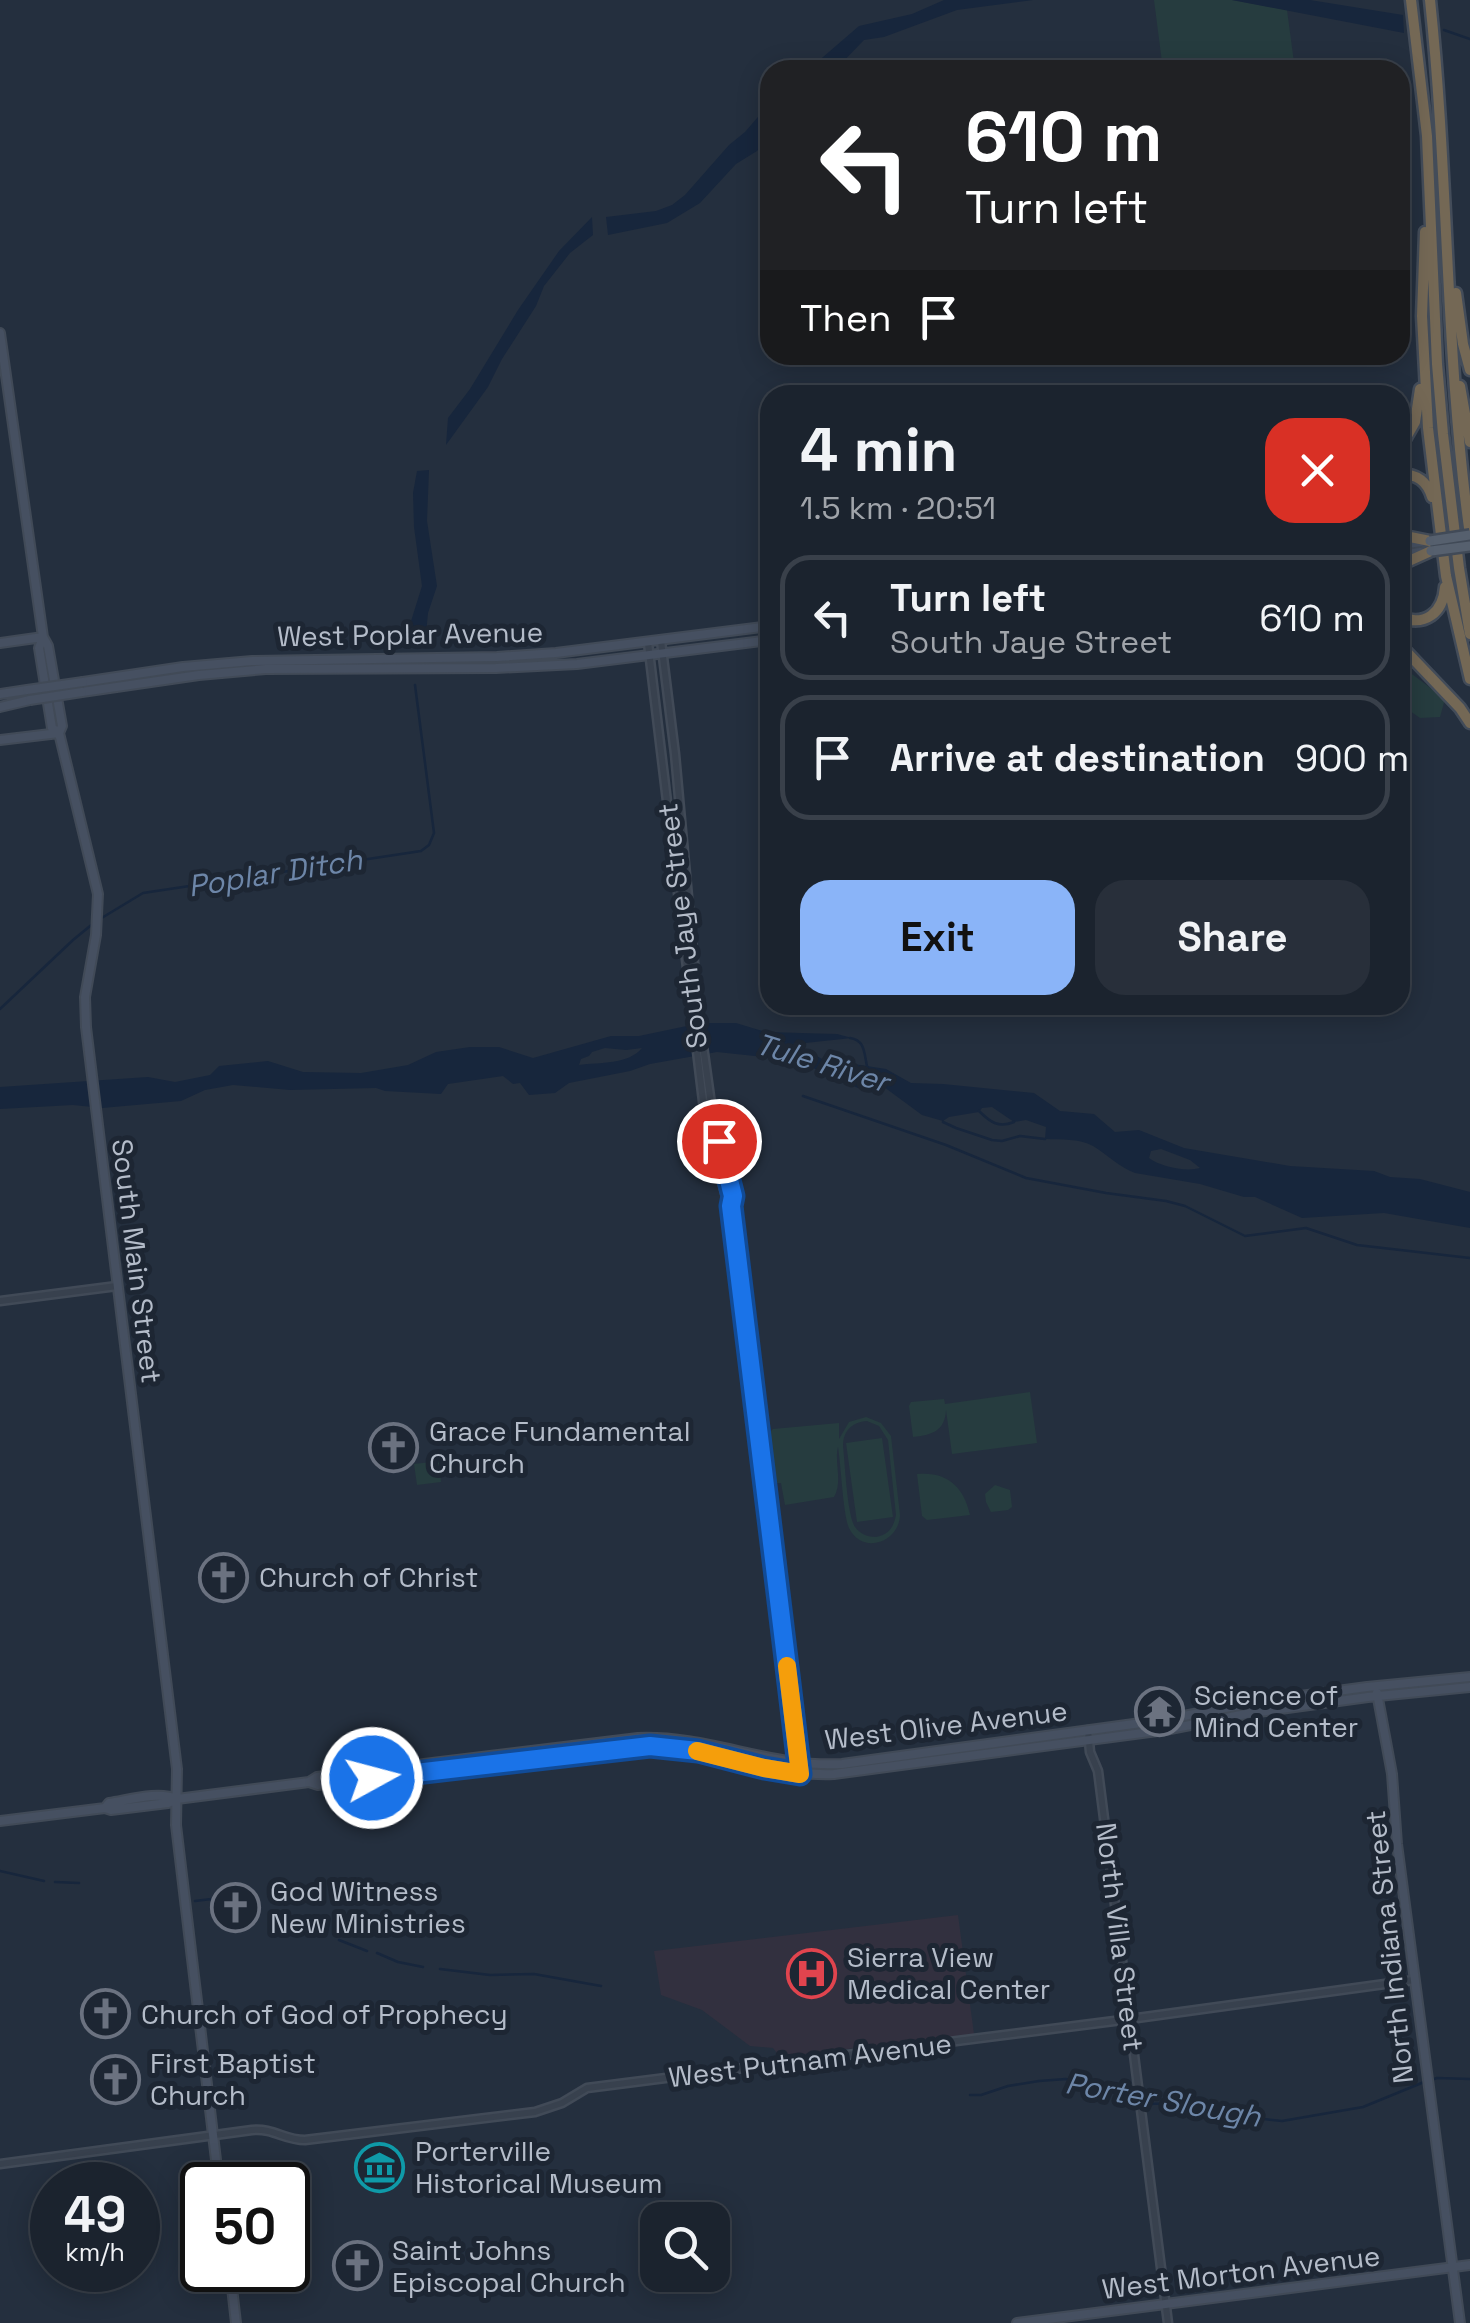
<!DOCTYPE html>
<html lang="en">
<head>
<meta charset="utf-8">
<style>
  :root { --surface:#1b232e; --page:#282f3a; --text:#f1f3f6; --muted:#a0a4aa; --line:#39404a; --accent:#8ab4f8 }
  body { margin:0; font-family:"Space Grotesk",sans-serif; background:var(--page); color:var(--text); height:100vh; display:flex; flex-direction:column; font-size:38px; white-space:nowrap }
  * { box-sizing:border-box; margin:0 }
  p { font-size:32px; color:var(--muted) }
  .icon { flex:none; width:55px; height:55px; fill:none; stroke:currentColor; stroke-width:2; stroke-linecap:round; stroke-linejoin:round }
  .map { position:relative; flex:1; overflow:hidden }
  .details { position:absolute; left:760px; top:385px; width:650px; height:630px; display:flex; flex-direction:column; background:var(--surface); border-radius:30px; box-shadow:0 5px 25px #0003,0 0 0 2px var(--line) }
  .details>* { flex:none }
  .banner { position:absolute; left:760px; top:60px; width:650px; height:305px; border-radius:30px; box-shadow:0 5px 25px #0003,0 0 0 2px var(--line); background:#202124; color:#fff; overflow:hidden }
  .controls { position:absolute; left:640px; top:2202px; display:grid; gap:20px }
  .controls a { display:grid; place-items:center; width:90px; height:90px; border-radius:20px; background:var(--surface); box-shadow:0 5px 25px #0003,0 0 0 2px var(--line); font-size:50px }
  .speed { position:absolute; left:30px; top:2162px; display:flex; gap:20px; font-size:50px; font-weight:700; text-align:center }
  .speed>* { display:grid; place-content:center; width:130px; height:130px; border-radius:50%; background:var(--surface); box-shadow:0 5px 25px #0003,0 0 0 2px var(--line); line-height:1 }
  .speed small { font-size:25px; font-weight:400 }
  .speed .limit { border:5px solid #111; border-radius:15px; background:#fff; color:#111 }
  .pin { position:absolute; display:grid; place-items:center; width:85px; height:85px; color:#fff; margin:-42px; border:5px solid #fff; border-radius:50%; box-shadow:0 2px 10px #0007 }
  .me { position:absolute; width:110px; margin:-55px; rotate:83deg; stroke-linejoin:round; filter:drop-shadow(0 0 8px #0008) }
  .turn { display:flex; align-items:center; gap:35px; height:210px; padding:0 40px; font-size:45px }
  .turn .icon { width:130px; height:130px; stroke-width:2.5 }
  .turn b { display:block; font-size:70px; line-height:85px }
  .then { display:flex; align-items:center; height:95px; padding:0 40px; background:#0003; gap:20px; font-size:38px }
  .round { display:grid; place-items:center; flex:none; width:105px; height:105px; border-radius:30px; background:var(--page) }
  .head { display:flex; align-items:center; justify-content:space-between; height:170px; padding:0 40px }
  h1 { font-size:60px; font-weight:700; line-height:75px }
  .primary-button { display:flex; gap:20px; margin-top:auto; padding:20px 40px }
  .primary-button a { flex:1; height:115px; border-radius:30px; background:var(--accent); color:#111; font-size:40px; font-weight:700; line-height:115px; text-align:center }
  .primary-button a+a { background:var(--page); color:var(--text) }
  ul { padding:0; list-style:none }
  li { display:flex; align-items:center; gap:30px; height:125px; margin:0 20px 15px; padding:0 20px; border:5px solid var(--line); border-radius:30px }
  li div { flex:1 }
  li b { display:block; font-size:38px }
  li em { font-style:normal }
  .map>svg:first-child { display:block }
  .medical { fill:#32303f }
  .green { fill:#263c3f; fill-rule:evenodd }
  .water { fill:#17263c; fill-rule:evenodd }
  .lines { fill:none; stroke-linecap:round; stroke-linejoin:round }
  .stream { stroke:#17263c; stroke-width:2.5 }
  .tertiary-casing { stroke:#414a57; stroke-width:11 }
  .secondary-casing { stroke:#414a57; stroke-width:12 }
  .motorway-casing { stroke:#434c59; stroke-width:15 }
  .tertiary { stroke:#38414e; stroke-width:6 }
  .secondary { stroke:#465061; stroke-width:8 }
  .motorway { stroke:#746855; stroke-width:10 }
  .secondary-bridge-casing { stroke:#414a57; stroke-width:12; stroke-linecap:butt }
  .primary-bridge-casing { stroke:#414a57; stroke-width:14; stroke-linecap:butt }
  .secondary-bridge { stroke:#465061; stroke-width:8 }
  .primary-bridge { stroke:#56606e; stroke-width:9 }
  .route-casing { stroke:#114b97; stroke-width:25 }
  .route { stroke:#1a73e8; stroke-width:18 }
  .slow { stroke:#f59e0b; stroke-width:18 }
  .labels { text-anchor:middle; stroke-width:10; stroke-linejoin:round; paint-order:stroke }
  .street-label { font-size:28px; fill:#b4bcc9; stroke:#1d2633 }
  .poi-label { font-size:28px; fill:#b4bcc9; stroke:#1d2633; text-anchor:start }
  .water-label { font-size:30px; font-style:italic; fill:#6d86a8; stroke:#1d2633 }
</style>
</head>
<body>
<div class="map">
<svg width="1470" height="2323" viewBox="0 0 1470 2323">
  <rect width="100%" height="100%" fill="#242f3e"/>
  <path class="medical" d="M958,1915L974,2034L780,2057L773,2048L750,2046L702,2010L661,1995L654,1951Z"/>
  <path class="green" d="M1154,0H1232L1287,10L1295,70H1163Z
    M1400,665L1445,699L1440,717L1420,718L1400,704Z
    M1030,1392L1037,1443L952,1454L946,1410C945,1431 932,1435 913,1437L909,1406L911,1402L944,1399L945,1404Z
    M866,1417L881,1423L891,1436L900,1515C899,1543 862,1555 849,1528C843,1514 841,1465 838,1447C834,1462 843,1482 834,1497L785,1505L781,1483H776L769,1433L773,1429L839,1423V1439L849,1422ZM867,1421L879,1426L888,1440L896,1515C894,1526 889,1535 876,1537C868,1537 860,1534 855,1527C847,1515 845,1463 843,1446C843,1431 852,1422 867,1421Z
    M882,1438L893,1517L857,1522L846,1443Z
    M439,1461L441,1482L417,1485L414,1464Z
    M917,1474C947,1471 964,1487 970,1515L927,1520L922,1516Z
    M995,1485L1010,1490L1012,1507L1008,1510L991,1512L986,1502L985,1494Z"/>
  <path class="water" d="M944,0H1033L957,10L884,37L864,40L835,70H808L859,26L912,14Z
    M1232,0H1310L1403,15L1404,33Z
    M770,103V132L762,145L757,151L736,164L700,203L667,223L608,235L606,217L656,211L672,205L685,195L729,145L745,132Z
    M592,217L593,235L570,253L544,286L536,306L502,359L488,387L446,445L448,418L470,389L518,310L559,251Z
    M429,470L427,521L437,586L428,613L426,634H407L422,586L414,527L413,493L417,471Z
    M701,1023H736L766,1032L837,1034L852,1038L805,1043L803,1048L822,1059L886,1069L911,1083L943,1084L1034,1093L1060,1111L1094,1114L1115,1132L1139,1130L1184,1148L1290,1166L1374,1171L1390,1177L1420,1179L1470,1192V1228L1384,1213L1302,1218L1255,1197H1244L1200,1184L1135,1173C1119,1167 1108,1155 1093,1146C1079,1138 1061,1140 1045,1139L1046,1127L1026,1120L1014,1122L992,1107L982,1108L979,1112L949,1117L943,1121L922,1115L884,1087L858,1088L811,1067L783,1059L717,1052L650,1064L630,1071L569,1083L555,1093L529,1095L520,1083L513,1084L503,1076L448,1084L441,1094L385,1091L376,1088L290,1090L233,1085L205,1090L181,1101L102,1108L73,1105L0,1109V1087L148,1077L175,1082L210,1075L219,1066L268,1061L303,1072L361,1073L408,1065L436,1052L470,1047H499L533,1058L611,1036H639ZM605,1048L626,1050L642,1048C628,1065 600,1062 579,1065L581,1059L589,1056L592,1052ZM1161,1149L1190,1160L1200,1168C1186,1172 1161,1167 1149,1158L1151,1151Z"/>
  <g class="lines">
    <path class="stream" d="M1444,30L1470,39
      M0,1009L73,940L95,922L143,893L421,851L429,845L434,833L415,685
      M850,1038C865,1040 864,1053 867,1066
      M803,1096L946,1145L1026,1178L1106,1193L1166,1201L1185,1206L1245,1236L1306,1228L1357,1245L1470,1258
      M979,1111C991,1123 999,1128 1014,1122
      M943,1122L956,1128L992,1140L1002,1141L1020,1136L1045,1139
      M0,1871L44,1881
      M55,1882L79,1883
      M195,1901L228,1897
      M339,1940L367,1951
      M377,1953L398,1962L423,1967
      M440,1969L490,1975L534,1974L601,1986
      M1431,2080L1437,2078L1470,2079
      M970,2095H981L1008,2086L1039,2081L1066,2079L1105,2089L1147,2104L1180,2103L1219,2106L1264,2119L1282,2121L1363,2107L1424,2082"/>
    <defs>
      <path id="tertiary" d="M661,641L675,754L699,1017L713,1118L733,1196L731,1205L800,1773
        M648,643L705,1118L726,1197L730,1204
        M0,1301L117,1286
        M1088,1730L1090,1752L1098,1771L1168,2323
        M0,2164L252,2130C274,2128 284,2140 305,2140L535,2112L562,2103L587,2088L1130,2019L1414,1980"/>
      <path id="secondary" d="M0,333L43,637L48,646L62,726L59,733
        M1400,545L1421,542
        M1400,555L1420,552
        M43,637L39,648L52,728L59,733L98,894L96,935L85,997L86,1027L177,1769L176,1825L219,2185
        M0,643L43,637
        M83,682L183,667L252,661L497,657L556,653L770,626
        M82,692L199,675L266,669L496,668L577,664L770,640
        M0,694L27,690
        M0,707L30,700
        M0,740L59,733
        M1377,1693L1392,1774L1397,1844L1460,2323
        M309,1782L318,1785L650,1746C713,1747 771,1777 834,1774L1165,1730L1251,1713L1368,1697L1470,1687
        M105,1808L109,1803C129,1800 158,1791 177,1799
        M0,1821L105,1808L111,1810L168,1803L177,1799L309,1782L317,1777L638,1738C708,1735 771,1768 842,1764L1163,1720L1256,1702L1367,1687L1470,1677
        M230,2270L236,2323
        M1017,2323L1470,2265"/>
      <path id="motorway" d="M1411,0L1427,136L1437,364L1443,434L1459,568L1470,634
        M1430,0C1449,178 1445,358 1470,535
        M1425,232L1422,316L1428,428L1446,576L1470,679
        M1456,293L1463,344L1470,370
        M1460,386L1470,442
        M1400,448L1415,422L1420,389
        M1400,474C1417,474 1427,481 1432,497
        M1400,535L1430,541
        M1400,565L1431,551
        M1400,617C1425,627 1443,613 1445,587
        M1400,645L1460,708L1470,723"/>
    </defs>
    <use href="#tertiary" class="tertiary-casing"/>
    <use href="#secondary" class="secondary-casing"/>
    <use href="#motorway" class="motorway-casing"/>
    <use href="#tertiary" class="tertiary"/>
    <use href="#secondary" class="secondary"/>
    <use href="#motorway" class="motorway"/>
    <defs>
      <path id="secondary-bridge" d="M27,690L83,682
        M30,700L82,692"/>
      <path id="primary-bridge" d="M1430,541L1470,535
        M1431,551L1470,546"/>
    </defs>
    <use href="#secondary-bridge" class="secondary-bridge-casing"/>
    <use href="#primary-bridge" class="primary-bridge-casing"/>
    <use href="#secondary-bridge" class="secondary-bridge"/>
    <use href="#primary-bridge" class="primary-bridge"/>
  </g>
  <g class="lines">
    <defs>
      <path id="route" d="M372,1778L650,1746L698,1751L764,1768L800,1774L731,1206L733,1196L719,1141"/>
    </defs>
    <use href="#route" class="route-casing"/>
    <use href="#route" class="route"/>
    <path class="slow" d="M697,1751L764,1768L800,1774L787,1666"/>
  </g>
  <defs>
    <symbol id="church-ring" viewBox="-11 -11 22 22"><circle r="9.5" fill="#1d2633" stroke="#6b7280" stroke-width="1.5"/><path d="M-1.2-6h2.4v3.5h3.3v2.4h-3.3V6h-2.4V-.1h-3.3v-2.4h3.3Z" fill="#6b7280"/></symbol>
    <symbol id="temple-ring" viewBox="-11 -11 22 22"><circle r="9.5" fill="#1d2633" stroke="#6b7280" stroke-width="1.5"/><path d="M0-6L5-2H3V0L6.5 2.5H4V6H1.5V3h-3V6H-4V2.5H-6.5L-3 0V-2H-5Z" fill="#6b7280"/></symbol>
    <symbol id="hospital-ring" viewBox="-11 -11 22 22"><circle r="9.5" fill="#1d2633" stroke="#e0444e" stroke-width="1.5"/><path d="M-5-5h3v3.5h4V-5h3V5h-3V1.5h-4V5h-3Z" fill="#e0444e"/></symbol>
    <symbol id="museum-ring" viewBox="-11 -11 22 22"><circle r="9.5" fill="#1d2633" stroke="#0f9aa8" stroke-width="1.5"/><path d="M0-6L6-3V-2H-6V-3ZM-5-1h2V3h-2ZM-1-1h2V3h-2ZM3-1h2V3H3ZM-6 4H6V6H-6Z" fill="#0f9aa8"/></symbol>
  </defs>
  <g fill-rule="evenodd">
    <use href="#church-ring" x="366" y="1420" width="55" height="55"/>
    <use href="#church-ring" x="196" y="1550" width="55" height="55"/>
    <use href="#temple-ring" x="1132" y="1684" width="55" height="55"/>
    <use href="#church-ring" x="208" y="1880" width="55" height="55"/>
    <use href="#hospital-ring" x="784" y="1946" width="55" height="55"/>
    <use href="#church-ring" x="78" y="1986" width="55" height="55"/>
    <use href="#church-ring" x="88" y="2052" width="55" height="55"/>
    <use href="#museum-ring" x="352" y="2140" width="55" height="55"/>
    <use href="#church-ring" x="330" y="2238" width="55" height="55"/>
  </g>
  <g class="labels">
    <g class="street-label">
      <text transform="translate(410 634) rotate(-1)" y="10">West Poplar Avenue</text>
      <text transform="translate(682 926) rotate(-97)" y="10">South Jaye Street</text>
      <text transform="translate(137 1261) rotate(83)" y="10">South Main Street</text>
      <text transform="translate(946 1725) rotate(-7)" y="10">West Olive Avenue</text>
      <text transform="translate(1120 1937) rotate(83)" y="10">North Villa Street</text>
      <text transform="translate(1389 1947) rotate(-96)" y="10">North Indiana Street</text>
      <text transform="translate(810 2060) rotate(-7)" y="10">West Putnam Avenue</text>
      <text transform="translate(1241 2272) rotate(-7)" y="10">West Morton Avenue</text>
    </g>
    <g class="poi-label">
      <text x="429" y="1441">Grace Fundamental<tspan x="429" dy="32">Church</tspan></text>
      <text x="259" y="1587">Church of Christ</text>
      <text x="1194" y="1705">Science of<tspan x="1194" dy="32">Mind Center</tspan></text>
      <text x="270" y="1901">God Witness<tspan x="270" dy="32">New Ministries</tspan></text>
      <text x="847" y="1967">Sierra View<tspan x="847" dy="32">Medical Center</tspan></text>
      <text x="141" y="2024">Church of God of Prophecy</text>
      <text x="150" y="2073">First Baptist<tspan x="150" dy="32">Church</tspan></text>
      <text x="415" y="2161">Porterville<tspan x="415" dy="32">Historical Museum</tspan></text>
      <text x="392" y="2260">Saint Johns<tspan x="392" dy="32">Episcopal Church</tspan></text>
    </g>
    <g class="water-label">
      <text transform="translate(275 873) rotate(-9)" y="10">Poplar Ditch</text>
      <text transform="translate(822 1063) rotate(17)" y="10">Tule River</text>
      <text transform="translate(1163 2100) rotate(10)" y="10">Porter Slough</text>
    </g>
  </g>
</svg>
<div class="controls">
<a><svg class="icon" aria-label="search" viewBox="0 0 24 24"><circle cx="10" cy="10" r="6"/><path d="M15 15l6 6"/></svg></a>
</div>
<div class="speed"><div>49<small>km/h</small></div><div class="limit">50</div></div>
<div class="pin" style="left:719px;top:1141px;background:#d93025"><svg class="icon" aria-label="arrive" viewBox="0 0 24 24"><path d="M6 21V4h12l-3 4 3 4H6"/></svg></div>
<svg class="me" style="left:372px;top:1778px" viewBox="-20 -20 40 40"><circle r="17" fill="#1a73e8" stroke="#fff" stroke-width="3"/><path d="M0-11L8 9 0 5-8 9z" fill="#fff"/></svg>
<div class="banner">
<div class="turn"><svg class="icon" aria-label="left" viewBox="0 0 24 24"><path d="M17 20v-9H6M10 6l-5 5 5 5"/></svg><div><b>610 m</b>Turn left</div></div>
<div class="then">Then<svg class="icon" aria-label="arrive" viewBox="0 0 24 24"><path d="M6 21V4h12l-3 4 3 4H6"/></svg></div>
</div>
<section class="details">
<div class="head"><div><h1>4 min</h1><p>1.5 km · 20:51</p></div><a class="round" style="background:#d93025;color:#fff"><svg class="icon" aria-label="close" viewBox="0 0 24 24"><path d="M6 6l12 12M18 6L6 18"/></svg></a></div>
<ul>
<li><svg class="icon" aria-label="left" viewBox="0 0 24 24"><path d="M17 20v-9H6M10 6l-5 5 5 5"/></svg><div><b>Turn left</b><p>South Jaye Street</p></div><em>610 m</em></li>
<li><svg class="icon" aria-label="arrive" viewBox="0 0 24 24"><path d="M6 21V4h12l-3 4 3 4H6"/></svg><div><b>Arrive at destination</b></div><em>900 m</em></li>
</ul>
<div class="primary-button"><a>Exit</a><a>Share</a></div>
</section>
</div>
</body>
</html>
